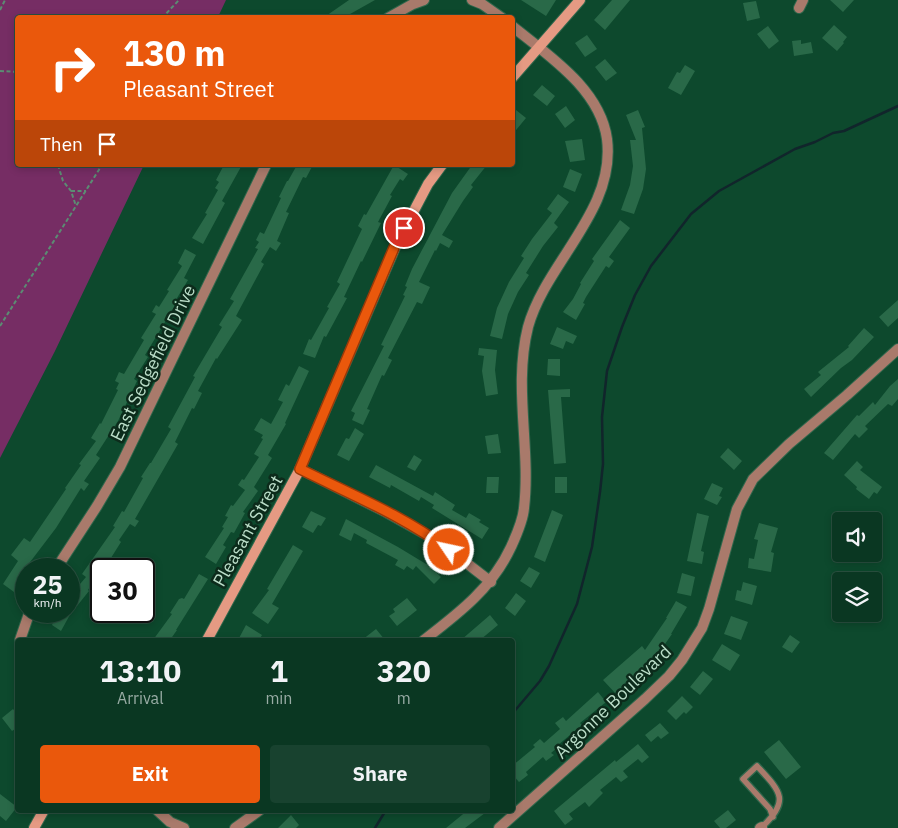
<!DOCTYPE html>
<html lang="en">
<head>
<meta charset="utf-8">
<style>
  :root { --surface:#0a3722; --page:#18422f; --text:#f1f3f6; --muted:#99aca5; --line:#2a5140; --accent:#ea580c }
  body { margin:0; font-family:"IBM Plex Sans",sans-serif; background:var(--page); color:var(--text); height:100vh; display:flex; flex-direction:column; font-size:19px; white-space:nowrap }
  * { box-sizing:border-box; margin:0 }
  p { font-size:16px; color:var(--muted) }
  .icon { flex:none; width:28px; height:28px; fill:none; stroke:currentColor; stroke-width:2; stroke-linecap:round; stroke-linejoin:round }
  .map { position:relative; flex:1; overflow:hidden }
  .details { position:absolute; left:15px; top:638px; width:500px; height:175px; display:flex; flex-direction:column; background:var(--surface); border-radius:5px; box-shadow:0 2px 8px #0003,0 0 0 1px var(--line) }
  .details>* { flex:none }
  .top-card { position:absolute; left:15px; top:15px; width:500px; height:152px; border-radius:5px; box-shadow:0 2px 8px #0003,0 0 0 1px var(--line); background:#ea580c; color:#fff; overflow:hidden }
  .controls { position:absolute; left:832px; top:512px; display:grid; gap:10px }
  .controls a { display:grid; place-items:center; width:50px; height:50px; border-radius:5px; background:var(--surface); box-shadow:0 2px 8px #0003,0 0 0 1px var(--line); font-size:25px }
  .speed { position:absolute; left:15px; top:558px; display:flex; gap:10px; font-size:25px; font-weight:700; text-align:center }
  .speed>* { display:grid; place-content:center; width:65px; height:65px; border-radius:50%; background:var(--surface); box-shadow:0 2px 8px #0003,0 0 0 1px var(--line); line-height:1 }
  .speed small { font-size:12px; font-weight:400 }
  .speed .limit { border:2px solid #111; border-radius:8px; background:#fff; color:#111 }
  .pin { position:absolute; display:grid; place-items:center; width:42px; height:42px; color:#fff; margin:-21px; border:2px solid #fff; border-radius:50%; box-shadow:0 1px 5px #0007 }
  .me { position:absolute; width:55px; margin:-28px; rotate:304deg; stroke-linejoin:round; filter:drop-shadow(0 0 4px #0008) }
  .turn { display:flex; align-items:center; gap:18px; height:105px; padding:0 25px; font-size:22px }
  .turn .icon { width:65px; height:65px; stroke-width:2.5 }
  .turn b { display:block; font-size:35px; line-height:42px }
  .then { display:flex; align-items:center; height:48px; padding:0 25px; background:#0003; gap:10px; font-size:19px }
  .eta { display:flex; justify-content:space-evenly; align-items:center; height:85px; text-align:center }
  .eta b { font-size:30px; font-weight:800; line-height:35px }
  .button { display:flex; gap:10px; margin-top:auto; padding:10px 25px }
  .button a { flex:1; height:58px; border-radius:5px; background:var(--accent); color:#fff; font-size:20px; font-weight:800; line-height:58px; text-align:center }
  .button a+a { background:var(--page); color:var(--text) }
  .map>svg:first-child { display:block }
  .green { fill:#762d64 }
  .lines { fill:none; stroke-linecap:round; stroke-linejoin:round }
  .stream { stroke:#11252b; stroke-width:2.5 }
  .building { fill:#296948 }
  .lane-casing { stroke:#30674c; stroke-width:8 }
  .street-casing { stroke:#30674c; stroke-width:12 }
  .secondary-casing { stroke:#30674c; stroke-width:12 }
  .path { stroke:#5b8c73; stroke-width:2; stroke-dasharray:4 2.5; stroke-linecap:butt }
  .lane { stroke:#a97a6b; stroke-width:5.5 }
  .street { stroke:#a97a6b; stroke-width:10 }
  .secondary { stroke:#e59a83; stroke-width:10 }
  .route-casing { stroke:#983908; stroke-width:12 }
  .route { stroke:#ea580c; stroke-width:9 }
  .labels { text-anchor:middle; stroke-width:5; stroke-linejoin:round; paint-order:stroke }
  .street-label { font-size:18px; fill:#baddc8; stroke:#0c2b1b }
</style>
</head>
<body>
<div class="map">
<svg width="898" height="828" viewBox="0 0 898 828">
  <rect width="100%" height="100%" fill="#0d492d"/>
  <path class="green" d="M0,0H226L218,17L18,18V165H144L55,351L0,458Z"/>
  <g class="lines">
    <path class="stream" d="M512,714L540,681L549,666L577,604L592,547L600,492L603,464L602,417L607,371L622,327L635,295L651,266L691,214L719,191L795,149L815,142L833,133L844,131L898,106
      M375,828L386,810"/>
  </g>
  <path class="building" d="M349,0H375L343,18H323Z
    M521,0H556L546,16Z
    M612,0H630L605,30L594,20Z
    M830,0H854L843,12Z
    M756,1L760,18L747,21L743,3Z
    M834,25L847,37L843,42L844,43L837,51L822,38Z
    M768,26L779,41L769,49L757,34Z
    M587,35L597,49L585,57L575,43Z
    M801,40V44L811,42L813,53L794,56L792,41Z
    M605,59L617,73L606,81L595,67Z
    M685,65L695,71L681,95L668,88L677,72L680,73Z
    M542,85L555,96L547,106L533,95Z
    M566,106L575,120L565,128L555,114Z
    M516,110L526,118L512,135V115Z
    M638,110L645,127L642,128L646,169L643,189L634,214L621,210L630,185L633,166L630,140H636L626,115Z
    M582,139L585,160L570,162L565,141Z
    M224,165H242L222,201L225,203L203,244L192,238L207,214L205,213L218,190L215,188L219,182L216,180Z
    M297,165H313L306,178L303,177L286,212L289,213L277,241L281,243L276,251L270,247L261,262L264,264L236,316L242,320L217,359L216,358L198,391L202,393L194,409L192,408L175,442L178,444L135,519L139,521L135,527L130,524L119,540L121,542L104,569H101L88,590L89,591L77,606L69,600V597L86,577L82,574L115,527L113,526L122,511L124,512L143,478L141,477L150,463H151L171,429L168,427L195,377L193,376L222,327L219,325L234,301L230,299L258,249L255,248L259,242L256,240L260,232L264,234L281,198L279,197L287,181H288Z
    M394,165L408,174L403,181L400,179L390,195L392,196L378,222L381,223L362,262L361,261L344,297L347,298L326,337L324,336L315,358L303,354L309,339L311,340L329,308L327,307L340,284L337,282L362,229L358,226L364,214L366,215Z
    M472,165H487L471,185L473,187L463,201L442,235L453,241L449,248L440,243L436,251L435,250L419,282L430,287L422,304L417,302L388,358L392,360L384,376L382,375L367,409L370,410L363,425L352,420L355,413L351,411L384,346L381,345L405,296L403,295L407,287L405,286L412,269L452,193Z
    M570,169L582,174L575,192L563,187Z
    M558,194L569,202L554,223L558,227L543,246L526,273L529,275L518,292L508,314L502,339L490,336L497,308L509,282L524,258L521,256L532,239L552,213L547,209Z
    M620,220L630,228L609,257L614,261L609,268L606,266L586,297L583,303L585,304L576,320L563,312L573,299L581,284L580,283L594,261L592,259Z
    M185,249L196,255L184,278L188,280L174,303L176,304L145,355L148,357L134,379L137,381L118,421L96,455L100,458L84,481L89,484L84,491L81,488L56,528L21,574L24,576L14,592L3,584L18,561L11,555L24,538L30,542L66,489L65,488L81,465L79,464L96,441L91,438L100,423L101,424L118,390L116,389L119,383L115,381L119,372L124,374L144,340L141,338L156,314L152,312L156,305L159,307L169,291L167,290L182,266L178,263Z
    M898,300V318L888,327L879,317Z
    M557,327L577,336L573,344L566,341L563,349L550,344Z
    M864,328L874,337L852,360L841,368L811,397L804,389L821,375L818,372L849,347L848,346Z
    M479,348L497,350L495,370L498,394L486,396L482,371L484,356L478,355Z
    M548,359H560V376L547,375Z
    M299,366L309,371L285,423L286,424L268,455L272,458L254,487L258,491L243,512L245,513L234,533L231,532L223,545L226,547L216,564L205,557L224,528L222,527L228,517L225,516L231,505L233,506L245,490L238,485L242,479L244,480L259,457L254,454L263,439L261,438L263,435L254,430L261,418L271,424L283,402L278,400L286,384L289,386Z
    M898,379V399L892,406L888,404L865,426L868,429L859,438L855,434L833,460L824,453L857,415L859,416L873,402L875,405L890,386Z
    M570,389V397H561L566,463L554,464L548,390Z
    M355,428L364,434L349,461L337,455L346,438L349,439Z
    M498,434L501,453L488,454L485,436Z
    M728,448L742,461L734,470L720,457Z
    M414,455L422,460L415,471L407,467Z
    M857,461L863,467L860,470L882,487L877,494L874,492L869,499L856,489L857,487L844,475Z
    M376,465L433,496L435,492L455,505L452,510L466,518L469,513L481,520L479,522L489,528L482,539L432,508L434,505L421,497L419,501L391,485L390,488L369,477Z
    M487,477H499L498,493H486Z
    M555,477H567V493H555Z
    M712,483L723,488L719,496L722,497L717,505L704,499Z
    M552,510L563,515L545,562L534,557Z
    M311,511L326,518L321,526L318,525L313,533L302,527Z
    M697,513L709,516L701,551L704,552L702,564L687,561Z
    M346,519L398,547L431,567L441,577L434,584L416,566L413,570L407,566L404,570L395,565L398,560L366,543L367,540L354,533L351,541L339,535Z
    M759,523L778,528L771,552L774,553L771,572L748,568L749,558L754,559L758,540L754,539Z
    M293,545L303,551L272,604L279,608L268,624L252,613L269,590L267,589Z
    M529,567L540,573L531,588L520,581Z
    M682,573L695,577L691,596L677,593Z
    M199,574L208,579L176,630H177L170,640H153L172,614L170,613L179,599L182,598L184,599Z
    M743,582L757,586L752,605L735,600L737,590L741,591Z
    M516,593L526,601L515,616L505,608Z
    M407,598L417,610L397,626L389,616L395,612L393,609Z
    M676,601L687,607L671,634H672L656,657L616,694L603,680L642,646L645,650L667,618H666Z
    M58,611H72L61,631L52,625Z
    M490,615L498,625L480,640H461Z
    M731,616L748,622L741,640L724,634Z
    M246,625L262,635L259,640H238Z
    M376,629L385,640H362Z
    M790,635L800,642L792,653L782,647Z
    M722,644L740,655L730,671L712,660Z
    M703,671L713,679L700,695L690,687Z
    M598,692L606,702L580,723L582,725L558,745L559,746L551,753L554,755L546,761L543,757L526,772L528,775L519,782L512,774V766L535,747L533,745L540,739L544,743L560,729L555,723L563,717L566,721Z
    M682,696L693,707L686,714L684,712L676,720L667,711Z
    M13,709L18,715V727L12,731L2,718Z
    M660,723L669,733L661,739L658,736L651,742L645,735Z
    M779,740L801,767L786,779L764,752Z
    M638,744L649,757L642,763L638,759L623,771L628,777L621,782L616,777L600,790L603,793L589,807L585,802L569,814L573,819L565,825L554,811L615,760L616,762Z
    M0,794L17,807L6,821L0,816Z
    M468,810H489L465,828H446Z
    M728,810L736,820L726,828H720L714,821Z
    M291,815L299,825L296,828H278Z"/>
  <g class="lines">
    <defs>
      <path id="lane" d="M762,827C791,800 780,791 757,766L743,779L770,809L773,817"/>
      <path id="street" d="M472,0L482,4L502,18
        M799,8L803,0
        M388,18L413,4L424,0
        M300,469L386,512L438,541L491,582
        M56,569L97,506L120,467L266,165
        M20,640L30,611
        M424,640C459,613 492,588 511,547C516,536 523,521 524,508C531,448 513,387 528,327C546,262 616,211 607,139C600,89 549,56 512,26
        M157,810L170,822L184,828
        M235,828L260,810
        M499,828L645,699L669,676L682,660L702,628L709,609L737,509L753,479L789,444L847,395L898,349
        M760,828L762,827"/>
      <path id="secondary" d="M512,78L580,0
        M207,640L300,469L397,243L428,184L442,165
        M34,828L44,810"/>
    </defs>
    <use href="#lane" class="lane-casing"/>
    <use href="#street" class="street-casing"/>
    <use href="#secondary" class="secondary-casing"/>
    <path class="path" d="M0,10L5,0
      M162,18L179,0
      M0,71L18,72
      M58,165L63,181L71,191L76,206
      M71,191H86
      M0,326L102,165"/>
    <use href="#lane" class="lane"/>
    <use href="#street" class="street"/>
    <use href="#secondary" class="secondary"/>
  </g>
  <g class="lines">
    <defs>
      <path id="route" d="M404,228L396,243L300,469C350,494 404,516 449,550"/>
    </defs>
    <use href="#route" class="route-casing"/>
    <use href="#route" class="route"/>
  </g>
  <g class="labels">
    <g class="street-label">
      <text transform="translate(153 363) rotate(-64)" y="6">East Sedgefield Drive</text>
      <text transform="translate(248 531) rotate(-61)" y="6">Pleasant Street</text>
      <text transform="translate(613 702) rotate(-44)" y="6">Argonne Boulevard</text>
    </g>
  </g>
</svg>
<div class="controls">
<a><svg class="icon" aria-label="sound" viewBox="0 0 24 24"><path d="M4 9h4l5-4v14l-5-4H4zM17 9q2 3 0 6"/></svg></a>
<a><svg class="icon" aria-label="layers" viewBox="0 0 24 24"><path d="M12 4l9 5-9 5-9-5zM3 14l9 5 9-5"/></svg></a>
</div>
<div class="speed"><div>25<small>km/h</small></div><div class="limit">30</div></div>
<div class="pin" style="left:404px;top:228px;background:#d93025"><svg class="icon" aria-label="arrive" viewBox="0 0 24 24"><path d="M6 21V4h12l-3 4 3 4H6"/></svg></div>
<svg class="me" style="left:449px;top:550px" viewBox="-20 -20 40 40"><circle r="17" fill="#ea580c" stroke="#fff" stroke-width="3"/><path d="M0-11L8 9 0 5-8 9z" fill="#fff"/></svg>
<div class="top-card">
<div class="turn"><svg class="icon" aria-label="right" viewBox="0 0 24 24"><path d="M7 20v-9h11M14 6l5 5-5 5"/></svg><div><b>130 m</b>Pleasant Street</div></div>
<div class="then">Then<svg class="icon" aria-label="arrive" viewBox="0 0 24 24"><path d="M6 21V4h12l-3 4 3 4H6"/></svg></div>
</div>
<section class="details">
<div class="eta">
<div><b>13:10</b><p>Arrival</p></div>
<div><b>1</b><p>min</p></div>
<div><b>320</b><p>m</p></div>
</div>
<div class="button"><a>Exit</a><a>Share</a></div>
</section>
</div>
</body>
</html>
